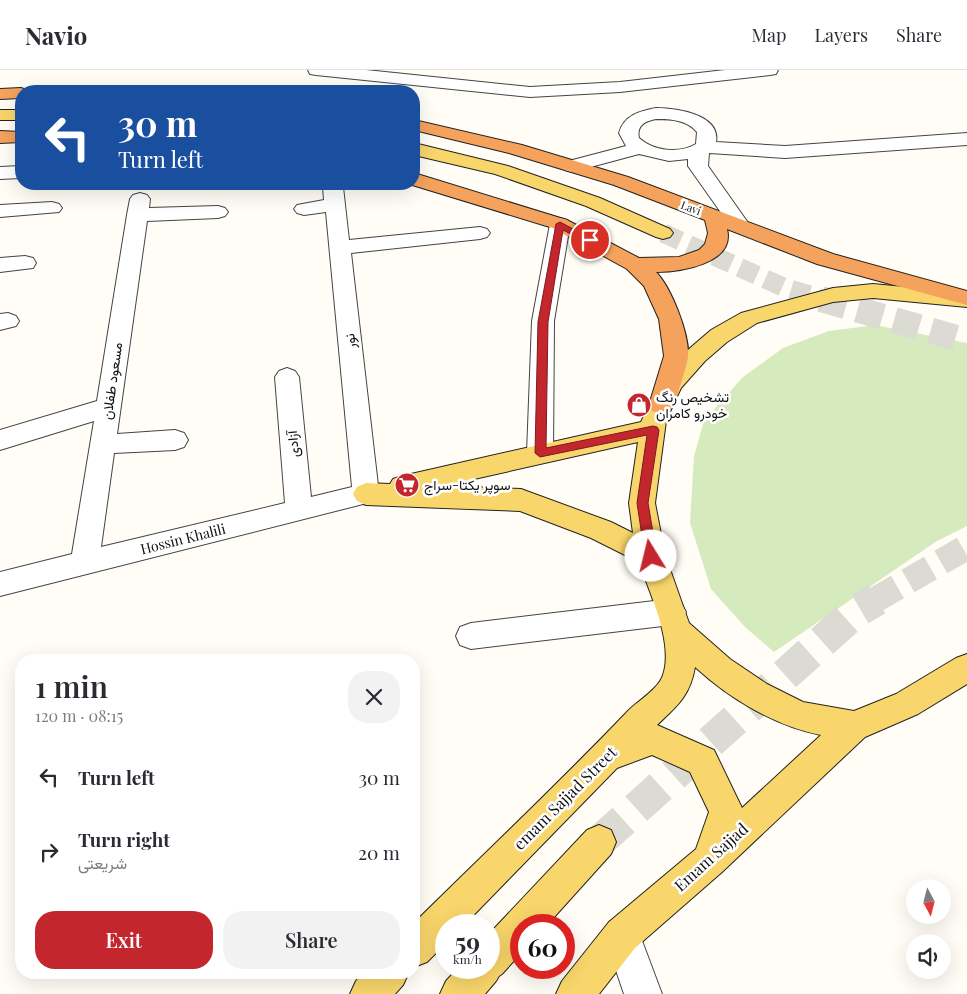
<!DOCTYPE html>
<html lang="en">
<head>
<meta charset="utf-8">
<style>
  :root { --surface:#fff; --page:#f2f2f3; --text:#2b2b33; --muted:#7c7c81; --line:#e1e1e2; --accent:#c4262e }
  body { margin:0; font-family:"Playfair Display",Vazirmatn,serif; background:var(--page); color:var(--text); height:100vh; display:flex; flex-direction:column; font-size:19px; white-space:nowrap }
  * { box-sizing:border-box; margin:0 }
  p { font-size:16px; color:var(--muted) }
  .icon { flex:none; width:28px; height:28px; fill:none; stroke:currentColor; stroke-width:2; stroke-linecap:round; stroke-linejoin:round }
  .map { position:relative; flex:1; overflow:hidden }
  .side { position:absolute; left:15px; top:584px; width:405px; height:325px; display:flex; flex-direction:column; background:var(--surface); border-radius:20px; box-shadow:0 5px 20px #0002 }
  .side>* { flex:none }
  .guide { position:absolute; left:15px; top:15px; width:405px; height:105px; border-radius:20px; box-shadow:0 5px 20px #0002; background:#1a4fa0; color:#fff; overflow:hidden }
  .needle { width:32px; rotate:173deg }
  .fabs { position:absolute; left:906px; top:809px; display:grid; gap:10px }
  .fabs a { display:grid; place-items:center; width:45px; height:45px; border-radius:50%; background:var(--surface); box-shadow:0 5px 20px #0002; font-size:25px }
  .speed { position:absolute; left:435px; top:844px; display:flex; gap:10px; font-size:25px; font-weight:700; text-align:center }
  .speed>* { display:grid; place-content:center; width:65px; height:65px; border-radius:50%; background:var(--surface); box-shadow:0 5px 20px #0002; line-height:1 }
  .speed small { font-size:12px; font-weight:400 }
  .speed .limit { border:8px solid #d22; background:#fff; color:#111 }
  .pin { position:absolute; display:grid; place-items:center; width:42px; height:42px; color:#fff; margin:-21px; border:2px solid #fff; border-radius:50%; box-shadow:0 1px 5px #0007 }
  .me { position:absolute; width:55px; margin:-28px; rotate:351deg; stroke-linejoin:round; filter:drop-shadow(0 0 4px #0008) }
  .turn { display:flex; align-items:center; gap:18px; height:105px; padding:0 20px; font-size:22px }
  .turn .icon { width:65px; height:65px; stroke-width:2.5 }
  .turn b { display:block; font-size:35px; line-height:42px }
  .round { display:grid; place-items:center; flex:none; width:52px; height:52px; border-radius:20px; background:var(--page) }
  .summary { display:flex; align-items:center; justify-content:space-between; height:85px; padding:0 20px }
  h1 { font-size:30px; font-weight:600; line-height:38px }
  .primary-button { display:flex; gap:10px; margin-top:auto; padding:10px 20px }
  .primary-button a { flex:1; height:58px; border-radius:20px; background:var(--accent); color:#fff; font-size:20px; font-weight:600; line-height:58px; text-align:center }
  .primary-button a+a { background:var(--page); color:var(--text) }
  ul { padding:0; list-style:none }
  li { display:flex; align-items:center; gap:15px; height:75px; padding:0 20px }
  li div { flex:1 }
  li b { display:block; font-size:19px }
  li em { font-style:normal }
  header { display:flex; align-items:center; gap:30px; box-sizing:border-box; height:70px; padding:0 25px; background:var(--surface); border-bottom:1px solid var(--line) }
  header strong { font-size:24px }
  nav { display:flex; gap:28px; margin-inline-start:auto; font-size:18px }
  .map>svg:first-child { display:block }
  .green { fill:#d5ebbd }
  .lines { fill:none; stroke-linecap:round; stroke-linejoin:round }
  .major-tunnel-far2 { stroke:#dbdad3; stroke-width:19; stroke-dasharray:19 9; stroke-linecap:butt }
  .major-tunnel-far1 { stroke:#dbdad3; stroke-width:26; stroke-dasharray:26 12; stroke-linecap:butt }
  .major-tunnel { stroke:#dbdad3; stroke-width:33; stroke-dasharray:33 17; stroke-linecap:butt }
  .minor-casing { stroke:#444; stroke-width:2 }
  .major-casing { stroke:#222; stroke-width:2 }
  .highway-casing { stroke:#222; stroke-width:2 }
  .minor { fill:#fff; fill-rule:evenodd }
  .major { fill:#f9d66b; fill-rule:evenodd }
  .highway { fill:#f5a25d; fill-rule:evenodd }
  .route { fill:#c4262e; stroke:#7f191e }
  .labels { text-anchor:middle; stroke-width:5; stroke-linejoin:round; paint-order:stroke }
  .far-street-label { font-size:11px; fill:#111; stroke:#fff }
  .street-label { font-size:14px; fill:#111; stroke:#fff }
  .poi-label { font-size:14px; fill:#111; stroke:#fff; text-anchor:start }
  .near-street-label { font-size:16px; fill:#111; stroke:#fff }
</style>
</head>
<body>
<header>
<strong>Navio</strong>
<nav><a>Map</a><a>Layers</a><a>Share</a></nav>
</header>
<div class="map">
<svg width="967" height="924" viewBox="0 0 967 924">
  <rect width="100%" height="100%" fill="#fffdf5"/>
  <path class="green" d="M875,255L967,273V456L937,471L774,582L745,557L711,519L690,453L694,386L704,351L743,307L783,278L829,261Z"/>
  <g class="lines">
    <path class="major-tunnel-far2" d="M663,163L783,217L826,230"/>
    <path class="major-tunnel-far1" d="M821,229L967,271
      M875,530L967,477"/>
    <path class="major-tunnel" d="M599,772L855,542L877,529"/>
    <defs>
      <path id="minor" d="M308,0H366L530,17L620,12L725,0H778L776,4L770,5L620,22L530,27L316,5L310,4Z
        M656,38C675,38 721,44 716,72L785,76L967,63V75L785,88L709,83L708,96L751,157L748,161L741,163L734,161L688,96V89L669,91L639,84L572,102L565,100L562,96L565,92L626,76L619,63C624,45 640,41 656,38ZM656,49C671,49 687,50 697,62L696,74C678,84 654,81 639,68C636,55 646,51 656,49Z
        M21,96V108L0,109V97Z
        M325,114H341L343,117L349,170L480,157L487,159L490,163L487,167L480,169L351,183L379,424L375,431L0,526V502L72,484L94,351L0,380V360L97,331L127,145L130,129L133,125L140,123L147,125L150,129L149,138L218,136L225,138L228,142L225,146L218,148L147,151L117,364L175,360L184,363L188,370L184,377L175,380L114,383L101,477L285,433L275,307L279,301L287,298L295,301L299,307L311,427L352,417L326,142L304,145L297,143L294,139L297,135L324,130L323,117Z
        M52,132L59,134L62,138L59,142L0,147V135Z
        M560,148L567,150L570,154L554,251L553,383L549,390L540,393L531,390L527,383L532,251L550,154L553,150Z
        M25,186L33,188L36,193L33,198L0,202V188Z
        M8,243L16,246L19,251L16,256L0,260V244Z
        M671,529L681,533L686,542L681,551L671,555L471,579L460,575L456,566L460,557L471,553Z
        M622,847L635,852L662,924H624L604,865L609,852Z"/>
      <path id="major" d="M0,40H21V50H0Z
        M414,73L508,96L600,128L670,159L673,163L670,167L663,169L656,167L586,136L495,104L414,85Z
        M873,214L967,223V237L873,228L833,232L757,253L727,272L705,291L681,318L673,335L666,351L655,433L665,485L689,553L730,589L767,614L803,632L854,641L896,624L956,588L967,584V614L918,644L865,667L722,802L635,878L599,924H556L562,911L609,852L696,779L709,742L690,702L652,685L617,698L464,855H446V873L427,892L414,897V853C485,783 557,715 626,643C637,631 658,620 663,605C674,573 650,524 639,492L591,468L520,441L366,435L357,431L353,424L357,417L366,413L390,414L393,409L402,406L641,352L662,308L689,279L711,260L741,243L833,218ZM638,372L629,433L633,463L611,452L521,419L443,416ZM695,597C730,629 775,656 821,665L742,738L714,680L657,655C677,636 690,626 695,597Z
        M599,755L611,760L616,772L611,784L547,855H521V883L502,904L499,906L496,911L485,924H440L446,911L458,898H489V864L587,760Z
        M363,902H409L403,915L395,924H350L356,911Z"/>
      <path id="highway" d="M21,18L29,21H21V28L0,29V19Z
        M414,50L522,75L628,107L833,184L967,221V235L817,194L727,159C736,194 679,202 656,202C671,217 690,265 688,287C686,299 676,331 670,341L661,344L652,341L649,335L664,286L659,249L644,216L627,199L553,158L409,114H414V103L567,150L639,188L679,187L699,180L705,174L708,163L705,150L614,115L509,83L414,60Z
        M0,61L21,62V72L0,73Z"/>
    </defs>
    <use href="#minor" class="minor-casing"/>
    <use href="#major" class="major-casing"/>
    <use href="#highway" class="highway-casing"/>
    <use href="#minor" class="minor"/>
    <use href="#major" class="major"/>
    <use href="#highway" class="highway"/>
  </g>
  <path class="route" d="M560,152L594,170L593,172H587L563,160L548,252L546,378L653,356L657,357L659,360L648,433L657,486L655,489H647L645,486L637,433L647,365L540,387L535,383L538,252L556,154Z"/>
  <defs>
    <symbol id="shop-disc" viewBox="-11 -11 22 22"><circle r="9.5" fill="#c4262e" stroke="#fff"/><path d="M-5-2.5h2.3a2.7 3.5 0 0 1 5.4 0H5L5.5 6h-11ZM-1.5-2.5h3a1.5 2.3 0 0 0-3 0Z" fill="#fff"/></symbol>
    <symbol id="supermarket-disc" viewBox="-11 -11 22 22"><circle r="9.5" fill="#c4262e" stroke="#fff"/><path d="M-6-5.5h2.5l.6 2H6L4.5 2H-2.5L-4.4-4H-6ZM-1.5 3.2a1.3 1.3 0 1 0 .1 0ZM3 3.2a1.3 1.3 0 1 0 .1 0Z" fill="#fff"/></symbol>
  </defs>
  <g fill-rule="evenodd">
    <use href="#shop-disc" x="625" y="321" width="28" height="28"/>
    <use href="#supermarket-disc" x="393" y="401" width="28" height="28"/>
  </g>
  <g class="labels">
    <g class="far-street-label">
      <text transform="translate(691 138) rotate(21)" y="4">Lavi</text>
    </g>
    <g class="street-label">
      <text transform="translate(350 271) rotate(-96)" y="5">نور</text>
      <text transform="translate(112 311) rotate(-82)" y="5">مسعود طفلان</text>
      <text transform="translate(293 374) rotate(-95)" y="5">آزادی</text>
      <text transform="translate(183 469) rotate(-14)" y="5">Hossin Khalili</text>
    </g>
    <g class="poi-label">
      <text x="656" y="332">تشخیص رنگ<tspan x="656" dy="16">خودرو کامران</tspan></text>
      <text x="424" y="420">سوپر یکتا-سراج</text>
    </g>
    <g class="near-street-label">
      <text transform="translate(565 728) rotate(-45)" y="6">emam Sajjad Street</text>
      <text transform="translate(711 787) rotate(-42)" y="6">Emam Sajjad</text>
    </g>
  </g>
</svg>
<div class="fabs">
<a><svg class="needle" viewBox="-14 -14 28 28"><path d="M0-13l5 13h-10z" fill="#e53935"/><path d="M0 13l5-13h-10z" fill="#7c7c81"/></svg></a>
<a><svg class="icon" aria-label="sound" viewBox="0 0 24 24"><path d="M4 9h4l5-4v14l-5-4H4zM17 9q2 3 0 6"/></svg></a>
</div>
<div class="speed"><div>59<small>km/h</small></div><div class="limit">60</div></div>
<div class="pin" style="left:590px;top:170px;background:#d93025"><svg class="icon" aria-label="arrive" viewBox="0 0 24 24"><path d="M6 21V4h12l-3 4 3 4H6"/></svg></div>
<svg class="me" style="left:651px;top:486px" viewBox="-20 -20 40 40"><circle r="19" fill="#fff"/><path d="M0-13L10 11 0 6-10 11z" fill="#c4262e"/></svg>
<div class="guide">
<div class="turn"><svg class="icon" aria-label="left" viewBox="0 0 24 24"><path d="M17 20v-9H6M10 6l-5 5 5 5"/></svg><div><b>30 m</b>Turn left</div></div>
</div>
<section class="side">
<div class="summary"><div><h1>1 min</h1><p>120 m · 08:15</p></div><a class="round"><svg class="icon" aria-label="close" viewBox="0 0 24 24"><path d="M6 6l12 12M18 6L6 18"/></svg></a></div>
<ul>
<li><svg class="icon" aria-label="left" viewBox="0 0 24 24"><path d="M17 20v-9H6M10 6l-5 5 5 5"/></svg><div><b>Turn left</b></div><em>30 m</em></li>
<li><svg class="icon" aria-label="right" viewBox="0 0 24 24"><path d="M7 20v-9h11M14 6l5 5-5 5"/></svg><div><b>Turn right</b><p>شریعتی</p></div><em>20 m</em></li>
</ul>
<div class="primary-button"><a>Exit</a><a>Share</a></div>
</section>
</div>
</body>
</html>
